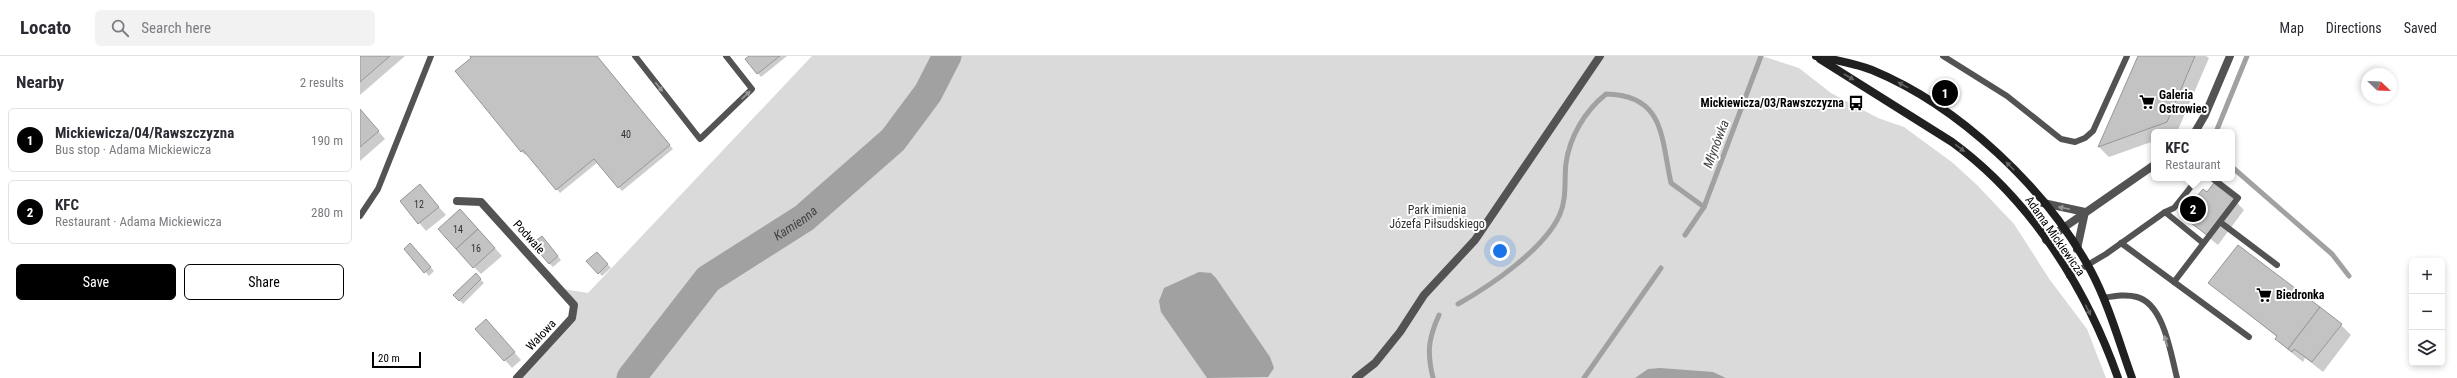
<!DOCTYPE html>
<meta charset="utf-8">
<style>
:root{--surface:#fff;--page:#f2f2f3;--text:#2b2b33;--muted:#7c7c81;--line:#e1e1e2;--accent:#000}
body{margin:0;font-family:"Roboto Condensed",sans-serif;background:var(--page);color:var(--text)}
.controls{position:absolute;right:12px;bottom:12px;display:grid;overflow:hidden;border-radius:6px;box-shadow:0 2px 6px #0003}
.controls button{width:36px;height:36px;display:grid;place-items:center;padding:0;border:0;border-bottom:1px solid var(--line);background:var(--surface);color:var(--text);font:20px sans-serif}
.compass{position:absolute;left:2001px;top:12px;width:36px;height:36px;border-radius:50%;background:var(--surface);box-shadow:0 2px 6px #0003;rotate:113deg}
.scale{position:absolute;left:12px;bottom:10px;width:49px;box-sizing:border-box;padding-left:4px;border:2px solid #000;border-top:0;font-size:11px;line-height:14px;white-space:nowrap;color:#000;-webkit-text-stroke:3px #fff;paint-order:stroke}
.you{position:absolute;left:1140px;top:195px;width:14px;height:14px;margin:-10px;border:3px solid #fff;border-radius:50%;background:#1a73e8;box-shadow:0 0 0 6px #1a73e833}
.badge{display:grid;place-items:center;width:26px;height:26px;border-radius:50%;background:var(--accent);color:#fff;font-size:13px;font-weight:700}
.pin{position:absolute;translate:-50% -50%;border:2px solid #fff;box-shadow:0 1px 4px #0006}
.popup{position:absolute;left:1791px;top:73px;width:84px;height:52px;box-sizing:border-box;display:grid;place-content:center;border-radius:6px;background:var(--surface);filter:drop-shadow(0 1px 3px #0005);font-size:13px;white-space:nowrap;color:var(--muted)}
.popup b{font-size:15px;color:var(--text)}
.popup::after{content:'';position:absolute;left:50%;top:100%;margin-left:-8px;border:8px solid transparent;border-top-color:var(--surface)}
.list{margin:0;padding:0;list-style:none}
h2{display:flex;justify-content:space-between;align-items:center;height:52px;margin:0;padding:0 16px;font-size:17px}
h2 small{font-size:13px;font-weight:400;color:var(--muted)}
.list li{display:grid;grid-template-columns:26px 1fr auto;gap:12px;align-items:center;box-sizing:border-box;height:64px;margin:0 8px 8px;padding:0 8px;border:1px solid var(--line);border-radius:6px}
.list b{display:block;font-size:15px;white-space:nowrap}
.list p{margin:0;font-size:13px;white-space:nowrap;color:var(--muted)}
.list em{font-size:13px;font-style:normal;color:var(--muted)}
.actions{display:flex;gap:8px;padding:12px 16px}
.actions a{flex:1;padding:9px 0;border:1px solid var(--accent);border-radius:6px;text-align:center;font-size:14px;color:var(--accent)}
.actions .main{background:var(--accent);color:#fff}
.icon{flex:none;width:22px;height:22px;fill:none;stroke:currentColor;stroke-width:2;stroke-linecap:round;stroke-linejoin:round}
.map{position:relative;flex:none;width:2097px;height:322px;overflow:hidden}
header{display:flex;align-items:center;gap:24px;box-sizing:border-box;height:56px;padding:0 20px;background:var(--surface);border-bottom:1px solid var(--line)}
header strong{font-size:19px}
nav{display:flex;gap:22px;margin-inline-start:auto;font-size:14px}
.search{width:280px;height:36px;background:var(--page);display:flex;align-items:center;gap:10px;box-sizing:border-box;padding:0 14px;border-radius:6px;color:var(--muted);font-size:15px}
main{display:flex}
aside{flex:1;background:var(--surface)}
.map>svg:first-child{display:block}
.green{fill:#dadada}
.water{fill:#a1a1a1}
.shadow{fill:#0003}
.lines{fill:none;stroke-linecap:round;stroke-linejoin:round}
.stream{stroke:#a1a1a1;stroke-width:5}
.river{stroke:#a1a1a1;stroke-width:29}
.building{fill:#c3c3c3;stroke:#979797}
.lane{stroke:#535353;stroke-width:6}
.street{stroke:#535353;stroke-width:8}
.secondary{stroke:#202020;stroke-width:8}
.oneway{fill:#636363}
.oneway2{fill:#989898}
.labels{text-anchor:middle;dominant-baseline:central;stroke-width:4;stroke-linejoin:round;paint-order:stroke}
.number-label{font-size:10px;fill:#313131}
.poi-label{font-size:12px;font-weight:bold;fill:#000;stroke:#fff;text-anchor:start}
.park-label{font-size:12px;fill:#313131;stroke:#fff}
.street-label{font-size:12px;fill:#000;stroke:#fff}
.water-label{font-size:13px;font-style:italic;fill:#424242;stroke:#fff}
</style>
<header>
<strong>Locato</strong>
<div class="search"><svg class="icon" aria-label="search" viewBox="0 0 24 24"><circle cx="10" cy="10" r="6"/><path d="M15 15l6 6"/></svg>Search here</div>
<nav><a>Map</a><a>Directions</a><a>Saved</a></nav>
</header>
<main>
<aside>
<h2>Nearby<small>2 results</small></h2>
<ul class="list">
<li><span class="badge">1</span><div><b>Mickiewicza/04/Rawszczyzna</b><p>Bus stop · Adama Mickiewicza</p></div><em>190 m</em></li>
<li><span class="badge">2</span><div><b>KFC</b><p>Restaurant · Adama Mickiewicza</p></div><em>280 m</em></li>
</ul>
<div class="actions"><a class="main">Save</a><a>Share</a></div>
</aside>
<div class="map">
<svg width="2097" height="322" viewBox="0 0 2097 322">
<rect width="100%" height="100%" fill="#fff"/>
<polygon class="green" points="452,0 1402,0 1439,12 1471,37 1518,62 1544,71 1593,107 1617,129 1654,168 1690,224 1727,273 1746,322 157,322 215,256 203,233 228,237"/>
<g class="water">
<polygon points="839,216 851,217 856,222 910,301 914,312 908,321 847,322 801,256 799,245 804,232"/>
<polygon points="1300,312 1353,316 1366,322 1275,322 1288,313"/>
</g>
<g class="shadow">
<polygon points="0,0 45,0 0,39"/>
<polygon points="111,0 237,0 313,93 262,135 238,106 200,137 167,97 165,99 161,95"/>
<polygon points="391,0 427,0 401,21 387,3"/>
<polygon points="1779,0 1846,0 1849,2 1817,76 1794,76 1794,85 1749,101 1739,91"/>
<polygon points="0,54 25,83 0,105"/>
<polygon points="60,130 86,159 66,175 41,145"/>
<polygon points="1847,138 1873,143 1884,154 1858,189 1824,161"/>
<polygon points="107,161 142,200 121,218 114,211"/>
<polygon points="185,185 201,204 193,211 189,207"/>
<polygon points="54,192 74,215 69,220 45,193"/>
<polygon points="237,197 251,212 242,220 228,205"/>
<polygon points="119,222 124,227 103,248 95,239"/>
<polygon points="1850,227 1981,269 1991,279 1963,316 1945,302 1943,306 1927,293 1916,283 1917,281"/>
<polygon points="133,272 161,304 152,312 117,273"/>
</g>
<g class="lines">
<g class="stream">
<polyline points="1856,76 1887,0"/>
<polyline points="1872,111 1972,198 1989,220"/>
<polyline points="1325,179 1344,151 1401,0"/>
<path d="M1098,248C1130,230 1185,193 1200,158C1207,142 1204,124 1206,107C1210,80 1225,55 1246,38C1305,39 1301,82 1311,127L1344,151"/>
<path d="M1073,322C1067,297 1068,283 1079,259"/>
<polyline points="1224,322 1301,212"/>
</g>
<path class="river" id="s1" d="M271,322L348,223L444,162L533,84L568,37L587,0"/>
</g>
<g class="building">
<polygon points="0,0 30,0 0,26"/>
<polygon points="110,0 237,0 310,89 258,132 234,103 196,134 163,94 161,96 95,15 111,2"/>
<polygon points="389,0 420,0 397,18 385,3"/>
<polygon points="1778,0 1835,0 1807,66 1738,91"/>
<polygon points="0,53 19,75 0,91"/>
<polygon points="1854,127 1874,143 1847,179 1823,161 1838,139 1843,133 1847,136"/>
<polygon points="60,128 79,151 58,168 40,145"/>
<polygon points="100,153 118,173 96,193 78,173"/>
<polygon points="118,173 135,192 113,212 96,193"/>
<polygon points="182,180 198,200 189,208 172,188"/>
<polygon points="50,187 71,211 64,217 44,193"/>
<polygon points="1878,189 1960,251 1928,293 1915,283 1917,280 1848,227"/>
<polygon points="237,196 248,208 238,218 226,205"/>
<polygon points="116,217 121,223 99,245 93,239"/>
<polygon points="1960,251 1982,268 1952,306 1934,293 1932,296 1928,293"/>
<polygon points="126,263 155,296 144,305 115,273"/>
</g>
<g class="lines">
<g class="lane">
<polyline points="275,0 340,83 392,33 366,0"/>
<polyline points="1583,0 1647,40 1701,83 1715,86 1725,82 1733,75 1767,0"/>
<polyline points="1805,156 1814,152 1838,122"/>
<polyline points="0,160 18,133 71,0"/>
<polyline points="1860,166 1917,209"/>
<polyline points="1761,187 1814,226 1878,142 1852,122"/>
<polyline points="1709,220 1746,198 1805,156 1843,187"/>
<polyline points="1814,226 1889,281"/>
<path d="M1743,242C1755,240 1766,238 1777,241C1804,248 1811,299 1817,322"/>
</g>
<g class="street">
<polyline points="1835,76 1845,59 1870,0"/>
<polyline points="97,145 121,146 214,249 212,262 157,322"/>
<polyline points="1683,147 1725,156"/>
<polyline points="1686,184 1794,109"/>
<polyline points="1717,193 1725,156"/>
<polyline points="996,322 1015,307 1040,276 1064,239 1115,184 1240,0"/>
</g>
<g class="secondary">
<path d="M1456,0C1475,4 1494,7 1512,14C1599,50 1686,132 1731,215C1749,249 1759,286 1772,322"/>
<path d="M1460,3L1592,86C1670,143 1726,231 1758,322"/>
</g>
</g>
<defs><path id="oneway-solid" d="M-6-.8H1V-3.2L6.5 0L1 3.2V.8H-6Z"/></defs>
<g class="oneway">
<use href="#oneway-solid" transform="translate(1489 21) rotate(30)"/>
<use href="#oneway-solid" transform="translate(1543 29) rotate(-151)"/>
<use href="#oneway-solid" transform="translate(1600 92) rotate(37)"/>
<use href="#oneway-solid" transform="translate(1650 110) rotate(-135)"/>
<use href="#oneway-solid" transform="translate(1728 254) rotate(64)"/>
</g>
<g class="oneway2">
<use href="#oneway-solid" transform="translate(299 31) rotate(52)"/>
<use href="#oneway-solid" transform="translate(386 39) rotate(-43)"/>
<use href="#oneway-solid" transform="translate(1704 152) rotate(-168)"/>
<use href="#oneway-solid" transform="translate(1806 285) rotate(-106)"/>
</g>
<defs>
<symbol id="supermarket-bare" viewBox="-9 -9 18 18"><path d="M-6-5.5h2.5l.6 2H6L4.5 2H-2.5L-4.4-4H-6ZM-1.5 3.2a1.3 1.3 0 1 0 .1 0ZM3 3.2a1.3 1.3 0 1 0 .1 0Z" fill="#000" stroke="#fff" stroke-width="2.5" paint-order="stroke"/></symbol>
<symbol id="bus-bare" viewBox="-9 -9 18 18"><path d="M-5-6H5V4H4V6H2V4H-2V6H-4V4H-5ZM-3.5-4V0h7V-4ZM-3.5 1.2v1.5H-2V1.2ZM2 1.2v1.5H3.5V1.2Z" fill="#000" stroke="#fff" stroke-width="2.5" paint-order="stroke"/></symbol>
</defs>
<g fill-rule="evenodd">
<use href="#supermarket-bare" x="1776" y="35" width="22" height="22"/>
<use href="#bus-bare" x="1485" y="36" width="22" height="22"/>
<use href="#supermarket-bare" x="1893" y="228" width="22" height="22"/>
</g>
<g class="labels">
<g class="number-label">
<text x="266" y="78">40</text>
<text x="59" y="148">12</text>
<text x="98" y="173">14</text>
<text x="116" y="192">16</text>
</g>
<g class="poi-label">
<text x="1799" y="39">Galeria<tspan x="1799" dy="14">Ostrowiec</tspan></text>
<text x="1484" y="47" text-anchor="end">Mickiewicza/03/Rawszczyzna</text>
<text x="1916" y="239">Biedronka</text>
</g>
<g class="park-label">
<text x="1077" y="154">Park imienia<tspan x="1077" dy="14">Józefa Piłsudskiego</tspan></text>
</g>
<g class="street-label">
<text transform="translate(1695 180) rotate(55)">Adama Mickiewicza</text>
<text transform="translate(169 181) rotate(48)">Podwale</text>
<text transform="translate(181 279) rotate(-47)">Wałowa</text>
</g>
<g class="water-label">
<text transform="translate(1356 88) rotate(-69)">Młynówka</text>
<text stroke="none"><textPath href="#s1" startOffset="229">Kamienna</textPath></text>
</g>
</g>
</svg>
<div class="controls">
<button>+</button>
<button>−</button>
<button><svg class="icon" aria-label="layers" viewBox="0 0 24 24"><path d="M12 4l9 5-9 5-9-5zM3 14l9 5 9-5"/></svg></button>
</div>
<svg class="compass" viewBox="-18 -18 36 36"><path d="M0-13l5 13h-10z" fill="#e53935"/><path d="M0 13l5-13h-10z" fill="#7c7c81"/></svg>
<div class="scale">20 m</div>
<div class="you"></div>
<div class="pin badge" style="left:1585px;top:37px">1</div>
<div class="pin badge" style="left:1833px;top:153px">2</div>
<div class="popup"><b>KFC</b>Restaurant</div>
</div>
</main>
